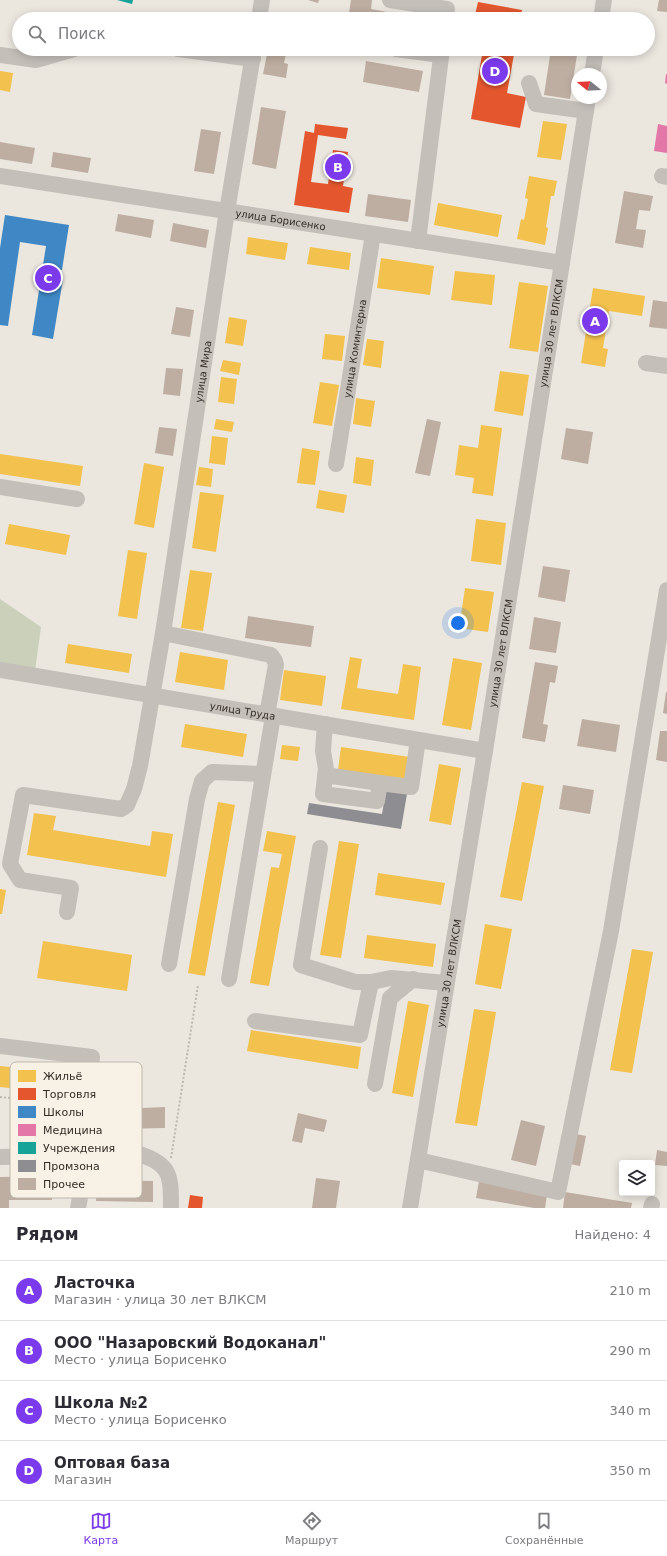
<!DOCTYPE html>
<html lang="ru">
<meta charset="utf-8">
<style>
:root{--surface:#fff;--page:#f2f2f3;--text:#2b2b33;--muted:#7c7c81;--line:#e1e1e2;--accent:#7c3aed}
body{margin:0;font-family:"DejaVu Sans",sans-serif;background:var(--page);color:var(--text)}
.controls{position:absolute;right:12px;bottom:12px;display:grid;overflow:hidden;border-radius:4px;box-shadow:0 2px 10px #0003}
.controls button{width:36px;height:36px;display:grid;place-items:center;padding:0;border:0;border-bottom:1px solid var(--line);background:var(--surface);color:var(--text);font:20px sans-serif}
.compass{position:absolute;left:571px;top:68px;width:36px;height:36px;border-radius:50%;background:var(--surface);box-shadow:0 2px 10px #0003;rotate:288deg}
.you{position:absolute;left:458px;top:623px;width:14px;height:14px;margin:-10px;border:3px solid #fff;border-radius:50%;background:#1a73e8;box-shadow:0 0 0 6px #1a73e833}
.badge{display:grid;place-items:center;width:26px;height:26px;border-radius:50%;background:var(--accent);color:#fff;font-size:13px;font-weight:700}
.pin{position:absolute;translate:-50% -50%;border:2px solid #fff;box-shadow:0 1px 4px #0006}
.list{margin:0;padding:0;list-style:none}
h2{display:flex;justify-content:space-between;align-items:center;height:52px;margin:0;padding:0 16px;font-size:17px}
h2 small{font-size:13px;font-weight:400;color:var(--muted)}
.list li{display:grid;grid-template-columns:26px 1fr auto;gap:12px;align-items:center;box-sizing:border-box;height:60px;padding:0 16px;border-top:1px solid var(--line)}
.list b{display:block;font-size:15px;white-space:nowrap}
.list p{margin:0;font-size:13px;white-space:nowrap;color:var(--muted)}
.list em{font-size:13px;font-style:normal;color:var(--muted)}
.icon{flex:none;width:22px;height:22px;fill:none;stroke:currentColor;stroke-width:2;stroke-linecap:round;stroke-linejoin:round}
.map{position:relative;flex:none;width:667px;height:1208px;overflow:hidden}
.search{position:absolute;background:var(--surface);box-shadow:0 2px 10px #0003;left:12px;right:12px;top:12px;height:44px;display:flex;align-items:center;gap:10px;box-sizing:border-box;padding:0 14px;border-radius:22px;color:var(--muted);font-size:15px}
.sheet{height:292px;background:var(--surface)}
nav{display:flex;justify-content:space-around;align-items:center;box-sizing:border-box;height:56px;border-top:1px solid var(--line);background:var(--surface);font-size:11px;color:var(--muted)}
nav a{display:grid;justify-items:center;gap:2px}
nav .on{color:var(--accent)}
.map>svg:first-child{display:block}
.green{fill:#cad0ba}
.homes{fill:#f2c14e}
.shops{fill:#e4572e}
.schools{fill:#3f88c5}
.health{fill:#e377a8}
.public{fill:#17a398}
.industry{fill:#8d8d92}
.building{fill:#beada1}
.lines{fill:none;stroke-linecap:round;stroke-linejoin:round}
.path{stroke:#bdb7b1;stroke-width:2;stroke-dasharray:2 2;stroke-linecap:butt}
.minor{stroke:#c4bfb9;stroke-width:16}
.labels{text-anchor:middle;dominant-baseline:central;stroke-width:4;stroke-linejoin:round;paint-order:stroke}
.street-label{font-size:10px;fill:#342c27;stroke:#f8f2e6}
.key{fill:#f8f2e6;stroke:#bdb7ad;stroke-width:1}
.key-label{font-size:11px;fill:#342c27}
</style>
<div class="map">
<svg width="667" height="1208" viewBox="0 0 667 1208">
<rect width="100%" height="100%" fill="#ebe7df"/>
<polygon class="green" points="0,599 41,627 35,671 0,665"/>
<g class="homes">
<polygon points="0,71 13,73 10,92 0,90"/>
<polygon points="543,121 567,124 561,160 537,157"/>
<polygon points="529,176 557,181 554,196 551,196 546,227 548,228 545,245 517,239 521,219 524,220 528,199 525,198"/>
<polygon points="438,203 502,215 498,237 434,225"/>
<polygon points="248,237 288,243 285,260 246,254"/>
<polygon points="310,247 351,253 349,270 307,264"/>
<polygon points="381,258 434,266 430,295 377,288"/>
<polygon points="455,271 495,275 492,305 451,300"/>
<polygon points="519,282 548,286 538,352 509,348"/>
<polygon points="593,288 645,296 642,316 609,311 603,348 608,349 605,367 581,363"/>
<polygon points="229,317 247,320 243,346 225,343"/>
<polygon points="325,334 345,336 342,361 322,359"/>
<polygon points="367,339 384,341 381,368 363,365"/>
<polygon points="223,360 241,363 239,375 220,371"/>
<polygon points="500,371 529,375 523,416 494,411"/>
<polygon points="221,377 237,379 234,404 218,402"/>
<polygon points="320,382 339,385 332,426 313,423"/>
<polygon points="356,398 375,401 371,427 353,424"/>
<polygon points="216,419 234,422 232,432 214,429"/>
<polygon points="481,425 502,428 493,496 472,493 474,478 455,475 459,445 478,448"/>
<polygon points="212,436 228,438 225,465 209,463"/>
<polygon points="302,448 320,451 315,485 297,483"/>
<polygon points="0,454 83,466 80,486 0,474"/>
<polygon points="356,457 374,460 371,486 353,483"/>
<polygon points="144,463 164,467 154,528 134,524"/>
<polygon points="199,467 213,469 211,487 196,485"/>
<polygon points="319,490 347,495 344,513 316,508"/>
<polygon points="200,492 224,495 216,552 192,548"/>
<polygon points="476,519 506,523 501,565 471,561"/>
<polygon points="9,524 70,535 66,555 5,544"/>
<polygon points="128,550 147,553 137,619 118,616"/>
<polygon points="190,570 212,573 203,631 181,628"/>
<polygon points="465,588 494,592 488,632 459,628"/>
<polygon points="68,644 132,654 129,673 65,663"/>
<polygon points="180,652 228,660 224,690 175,682"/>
<polygon points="350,657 362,659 357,688 398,694 403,664 421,667 414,720 341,709"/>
<polygon points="453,658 482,663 471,730 442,725"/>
<polygon points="284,670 326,676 322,706 280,700"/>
<polygon points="185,724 247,734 243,757 181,747"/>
<polygon points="282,745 300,747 298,761 280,759"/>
<polygon points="341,747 410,757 407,779 338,770"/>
<polygon points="439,764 461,768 451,825 429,821"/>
<polygon points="522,782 544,786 522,901 500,897"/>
<polygon points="218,802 235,805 205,976 188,973"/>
<polygon points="34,813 56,816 53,830 150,846 152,831 173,834 166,877 27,855"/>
<polygon points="267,831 296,836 269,986 250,983 271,867 279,868 282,854 263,851"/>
<polygon points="339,841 359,844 341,958 320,955"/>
<polygon points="378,873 445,883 441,905 375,895"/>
<polygon points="0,889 6,890 2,914 0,914"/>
<polygon points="485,924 512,929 501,989 475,984"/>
<polygon points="367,935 436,944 433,967 364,958"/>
<polygon points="43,941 132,955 127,991 37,978"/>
<polygon points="632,949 653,952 632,1073 610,1070"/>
<polygon points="408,1001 429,1005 413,1097 392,1093"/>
<polygon points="474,1009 496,1012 477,1126 455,1123"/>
<polygon points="251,1030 361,1047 358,1069 247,1051"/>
<polygon points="0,1066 82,1074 80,1095 0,1087"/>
</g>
<g class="shops">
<polygon points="478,2 522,10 520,19 488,19 489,17 475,15"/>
<polygon points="483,49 515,49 507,93 526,97 520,128 471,119"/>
<polygon points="315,124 348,128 346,139 318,135 311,182 328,184 333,150 348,152 343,186 353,188 349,213 294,205 305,131 314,133"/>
<polygon points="190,1195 203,1197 202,1208 188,1208"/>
</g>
<polygon class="schools" points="5,215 69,225 62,270 47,268 45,276 63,279 53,339 32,335 46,246 20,242 8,326 0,325 0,248"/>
<g class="health">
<polygon points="666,74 667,74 667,84 665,83"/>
<polygon points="658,124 667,126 667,153 654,151"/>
</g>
<polygon class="public" points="117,0 133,0 132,4"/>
<polygon class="industry" points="386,790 407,794 401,829 307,814 309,803 382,814"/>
<g class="building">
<polygon points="308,0 319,0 318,3"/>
<polygon points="351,0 372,0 371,9 424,19 348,19"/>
<polygon points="659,0 667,0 667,12 657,11"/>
<polygon points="268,49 287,49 284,63 288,64 286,78 263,74"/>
<polygon points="551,49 578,49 570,99 544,95"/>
<polygon points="366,61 423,71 419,92 363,82"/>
<polygon points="261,107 286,111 276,169 252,164"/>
<polygon points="201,129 221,132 214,174 194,171"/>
<polygon points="0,142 35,148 32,164 0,159"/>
<polygon points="53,152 91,158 88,173 51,167"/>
<polygon points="624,191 653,196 650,211 639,210 636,229 646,230 643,248 615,243"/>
<polygon points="368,194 411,200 408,222 365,216"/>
<polygon points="118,214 154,220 151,238 115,231"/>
<polygon points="173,223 209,230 206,248 170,241"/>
<polygon points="653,300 667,302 667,329 649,327"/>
<polygon points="176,307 194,310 190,337 171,334"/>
<polygon points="166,368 183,369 180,396 163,394"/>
<polygon points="427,419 441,422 430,476 415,473"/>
<polygon points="159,427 177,429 173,456 155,453"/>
<polygon points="566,428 593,432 588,464 561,459"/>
<polygon points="543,566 570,570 565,602 538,597"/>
<polygon points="248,616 314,626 311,647 245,638"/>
<polygon points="534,617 561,622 556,653 529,649"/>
<polygon points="535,662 558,666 555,683 550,682 543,724 548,725 545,742 522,738"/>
<polygon points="666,692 667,692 667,714 663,713"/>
<polygon points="582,719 620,725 616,752 577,746"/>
<polygon points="660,731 667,731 667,762 656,760"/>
<polygon points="563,785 594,790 590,814 559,809"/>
<polygon points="165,1107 165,1128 118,1129 118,1109"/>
<polygon points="298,1113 327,1120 324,1132 305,1128 302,1143 292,1141"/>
<polygon points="521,1120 545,1126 536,1166 511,1160"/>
<polygon points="571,1133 586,1136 580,1166 565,1163"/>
<polygon points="657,1150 667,1152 667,1166 655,1165"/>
<polygon points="480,1175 548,1188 545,1208 534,1208 476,1198"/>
<polygon points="51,1176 52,1200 9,1200 9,1208 0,1208 0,1177"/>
<polygon points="316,1178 340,1181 336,1208 312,1208"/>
<polygon points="97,1180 153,1181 153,1202 96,1201"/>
<polygon points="565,1192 632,1203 631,1208 563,1208"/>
</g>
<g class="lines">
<g class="path">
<polyline points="0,1097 82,1105"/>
<polyline points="171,1158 198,985"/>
</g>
<g class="minor">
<polyline points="390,0 447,9"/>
<polyline points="259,19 262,0"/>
<polyline points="601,19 604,0"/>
<polyline points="178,49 253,59"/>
<polyline points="396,49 441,55"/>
<polyline points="0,55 36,60 74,49"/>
<polyline points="592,74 596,49"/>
<polyline points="529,83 536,104 586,111"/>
<path id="s1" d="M0,176L562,263"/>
<polyline points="662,176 667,177"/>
<polyline points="418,241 442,49"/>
<polyline points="646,363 667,366"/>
<path id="s2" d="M336,464L373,234"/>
<polyline points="0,487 77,499"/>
<polyline points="163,633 271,655 275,661 276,665 267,715"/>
<path id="s3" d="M0,670L485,751"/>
<polyline points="325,724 323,751 326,769 323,794 377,801 380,783 411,787 418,740"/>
<polyline points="325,775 380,783"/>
<polyline points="320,848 301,965 355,982 371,982 391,978 446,983"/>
<path id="s4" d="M67,912L71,888L20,880L10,864L23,795L121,809L127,805L134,789L140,766L163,633L227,211L254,49"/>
<polyline points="169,964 197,799 202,781 212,772 263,774"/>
<polyline points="229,979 273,716"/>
<polyline points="255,1021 360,1035 371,982"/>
<polyline points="0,1046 92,1057 89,1092 132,1154"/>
<polyline points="375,1084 390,998 413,979"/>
<path d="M0,1157L139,1154C171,1164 171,1176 171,1208"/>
<polyline points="418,1160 558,1192 611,931 667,590"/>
<polyline points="78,1208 88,1155"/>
<path id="s5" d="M410,1208L485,751L588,98"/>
<polyline points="651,1208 652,1204"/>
</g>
</g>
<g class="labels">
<g class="street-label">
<text stroke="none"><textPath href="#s1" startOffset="284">улица Борисенко</textPath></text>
<text stroke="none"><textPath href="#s5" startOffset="886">улица 30 лет ВЛКСМ</textPath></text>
<text stroke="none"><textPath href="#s2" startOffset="117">улица Коминтерна</textPath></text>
<text stroke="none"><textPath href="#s4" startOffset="712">улица Мира</textPath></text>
<text stroke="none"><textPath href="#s5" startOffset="562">улица 30 лет ВЛКСМ</textPath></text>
<text stroke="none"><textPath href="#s3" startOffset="246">улица Труда</textPath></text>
<text stroke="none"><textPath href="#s5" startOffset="238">улица 30 лет ВЛКСМ</textPath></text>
</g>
</g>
<rect x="10" y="1062" width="132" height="136" rx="6" class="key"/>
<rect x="18" y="1070" width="18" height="12" fill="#f2c14e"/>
<rect x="18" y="1088" width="18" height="12" fill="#e4572e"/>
<rect x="18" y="1106" width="18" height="12" fill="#3f88c5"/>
<rect x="18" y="1124" width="18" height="12" fill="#e377a8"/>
<rect x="18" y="1142" width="18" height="12" fill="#17a398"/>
<rect x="18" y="1160" width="18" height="12" fill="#8d8d92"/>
<rect x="18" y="1178" width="18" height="12" fill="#beada1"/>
<g class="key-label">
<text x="43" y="1080">Жильё</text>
<text x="43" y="1098">Торговля</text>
<text x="43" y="1116">Школы</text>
<text x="43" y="1134">Медицина</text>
<text x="43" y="1152">Учреждения</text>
<text x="43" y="1170">Промзона</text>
<text x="43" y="1188">Прочее</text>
</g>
</svg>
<div class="controls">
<button><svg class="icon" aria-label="layers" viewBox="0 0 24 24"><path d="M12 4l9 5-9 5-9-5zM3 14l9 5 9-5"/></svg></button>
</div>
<svg class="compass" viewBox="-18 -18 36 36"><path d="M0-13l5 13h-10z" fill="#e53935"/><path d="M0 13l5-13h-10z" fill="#7c7c81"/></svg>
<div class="you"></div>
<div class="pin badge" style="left:595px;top:321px">A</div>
<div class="pin badge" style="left:338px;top:167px">B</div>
<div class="pin badge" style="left:48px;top:278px">C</div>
<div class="pin badge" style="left:495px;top:71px">D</div>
<div class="search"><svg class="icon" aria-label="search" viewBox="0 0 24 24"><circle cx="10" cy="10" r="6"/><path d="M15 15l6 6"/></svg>Поиск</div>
</div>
<section class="sheet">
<h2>Рядом<small>Найдено: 4</small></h2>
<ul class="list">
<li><span class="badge">A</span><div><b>Ласточка</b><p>Магазин · улица 30 лет ВЛКСМ</p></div><em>210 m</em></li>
<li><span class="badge">B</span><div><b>ООО &quot;Назаровский Водоканал&quot;</b><p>Место · улица Борисенко</p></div><em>290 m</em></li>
<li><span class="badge">C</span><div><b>Школа №2</b><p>Место · улица Борисенко</p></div><em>340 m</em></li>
<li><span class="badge">D</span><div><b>Оптовая база</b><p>Магазин</p></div><em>350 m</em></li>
</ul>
</section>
<nav>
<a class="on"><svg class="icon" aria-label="map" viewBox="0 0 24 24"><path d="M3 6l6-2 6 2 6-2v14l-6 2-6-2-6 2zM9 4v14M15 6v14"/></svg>Карта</a>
<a><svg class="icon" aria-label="directions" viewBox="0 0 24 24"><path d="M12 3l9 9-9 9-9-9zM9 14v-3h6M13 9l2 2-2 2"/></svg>Маршрут</a>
<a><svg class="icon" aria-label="saved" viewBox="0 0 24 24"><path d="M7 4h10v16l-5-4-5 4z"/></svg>Сохранённые</a>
</nav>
